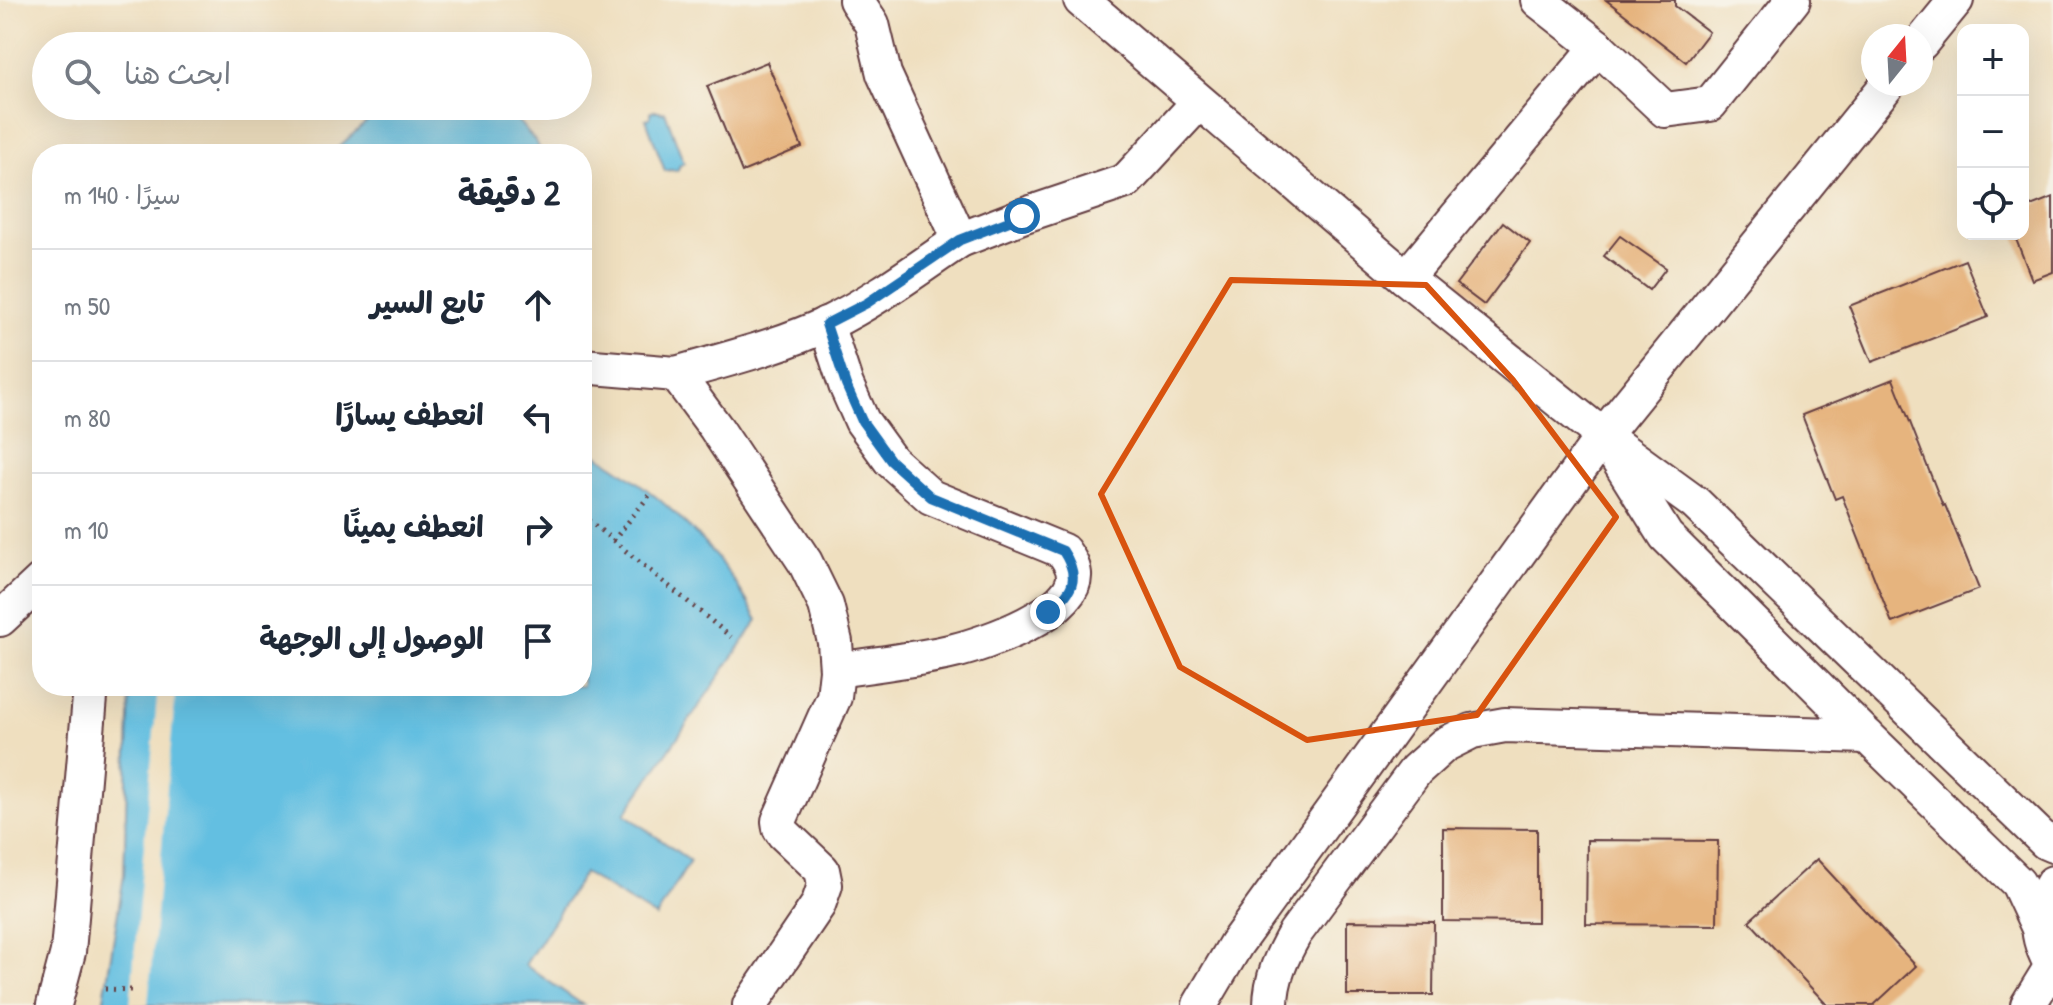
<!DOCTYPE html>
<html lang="ar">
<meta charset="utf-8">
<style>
:root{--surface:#fff;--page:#f6f6f7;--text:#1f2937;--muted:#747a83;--line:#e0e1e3}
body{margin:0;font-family:"Patrick Hand","Playpen Sans Arabic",sans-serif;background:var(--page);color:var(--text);direction:rtl}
.controls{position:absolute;right:24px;top:24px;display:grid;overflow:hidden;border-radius:16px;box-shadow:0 8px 32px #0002}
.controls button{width:72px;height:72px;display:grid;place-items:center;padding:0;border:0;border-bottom:2px solid var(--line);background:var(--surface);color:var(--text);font:40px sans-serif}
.compass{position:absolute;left:1861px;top:24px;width:72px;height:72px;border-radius:50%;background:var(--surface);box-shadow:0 8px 32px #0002;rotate:18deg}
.stop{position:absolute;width:24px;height:24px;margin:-18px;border:6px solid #1f6fb2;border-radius:50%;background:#fff}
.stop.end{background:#1f6fb2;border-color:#fff;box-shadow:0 2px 8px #0008}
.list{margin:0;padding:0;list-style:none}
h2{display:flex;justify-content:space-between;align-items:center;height:104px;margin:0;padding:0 32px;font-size:34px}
h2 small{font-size:26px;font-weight:400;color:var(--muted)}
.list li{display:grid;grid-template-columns:52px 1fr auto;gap:24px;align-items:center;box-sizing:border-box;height:112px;padding:0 32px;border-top:2px solid var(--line)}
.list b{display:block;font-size:30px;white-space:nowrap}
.list em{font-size:26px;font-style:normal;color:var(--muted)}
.icon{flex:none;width:44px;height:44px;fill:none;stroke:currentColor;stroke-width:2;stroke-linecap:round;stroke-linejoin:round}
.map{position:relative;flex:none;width:2053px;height:1005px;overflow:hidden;direction:ltr}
.search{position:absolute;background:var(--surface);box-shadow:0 8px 32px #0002;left:32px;top:32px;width:560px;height:88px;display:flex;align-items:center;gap:20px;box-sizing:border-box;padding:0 28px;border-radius:44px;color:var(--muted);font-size:30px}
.panel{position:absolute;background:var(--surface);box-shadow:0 8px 32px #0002;left:32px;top:144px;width:560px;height:552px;border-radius:32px;direction:rtl}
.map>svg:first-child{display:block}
.water{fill:#63bfe1;stroke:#566f86;stroke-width:2}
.pier{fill:#efdfbf}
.building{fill:#e6b47e}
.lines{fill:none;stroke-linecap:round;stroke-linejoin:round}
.minor-casing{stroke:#633c41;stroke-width:38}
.path{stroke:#633c41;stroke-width:5;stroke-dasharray:2 6;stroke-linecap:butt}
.minor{stroke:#fff;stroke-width:34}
.route{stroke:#1f6fb2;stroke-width:10}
.marked{fill:none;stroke:#d8530f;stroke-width:6;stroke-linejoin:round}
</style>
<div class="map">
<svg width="2053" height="1005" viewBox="0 0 2053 1005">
<rect width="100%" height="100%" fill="#f7f3e8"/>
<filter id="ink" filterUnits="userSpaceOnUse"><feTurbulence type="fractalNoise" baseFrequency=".0125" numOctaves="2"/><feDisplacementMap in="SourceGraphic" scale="16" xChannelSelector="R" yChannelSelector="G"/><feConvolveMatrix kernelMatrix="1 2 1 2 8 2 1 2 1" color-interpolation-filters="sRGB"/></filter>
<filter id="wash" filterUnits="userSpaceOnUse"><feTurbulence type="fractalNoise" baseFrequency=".006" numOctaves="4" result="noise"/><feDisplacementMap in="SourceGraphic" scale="32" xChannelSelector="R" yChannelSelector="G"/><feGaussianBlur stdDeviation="1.8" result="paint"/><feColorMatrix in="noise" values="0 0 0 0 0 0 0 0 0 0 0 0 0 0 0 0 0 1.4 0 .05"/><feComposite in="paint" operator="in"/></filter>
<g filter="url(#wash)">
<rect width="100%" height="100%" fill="#efdfbf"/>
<g class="water">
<polygon points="389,106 505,106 537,143 542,154 331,154 374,115"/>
<polygon points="654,111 660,111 661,113 665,112 684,163 680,165 677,171 670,170 665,171 646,119 650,118 650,112"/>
<path d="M582,446C636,477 686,517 724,567C737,583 747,602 758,620L625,814L690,861L656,917L584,873L525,965L583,1005H103L124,875L130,686H582Z"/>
</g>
<polygon class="pier" points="158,686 176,686 148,1005 130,1005"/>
<g id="blocks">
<g class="building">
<polygon points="1606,0 1675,0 1675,6 1709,32 1686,62"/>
<polygon points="767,62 802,147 742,172 707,86"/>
<polygon points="2053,197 2053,272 2032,280 2014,234 2023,234 2023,209"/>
<polygon points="1503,222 1530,243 1484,305 1456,284"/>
<polygon points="1620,236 1666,268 1649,290 1604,256"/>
<polygon points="1965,260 1988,317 1872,362 1849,306"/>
<polygon points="1893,379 1943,506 1945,505 1979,589 1892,623 1842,496 1835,499 1802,415"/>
<polygon points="1443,828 1537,829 1537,922 1443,921"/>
<polygon points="1587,840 1718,841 1717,925 1586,924"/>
<polygon points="1817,859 1916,966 1874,1005 1827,1005 1749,921"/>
<polygon points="1347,921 1434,922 1433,995 1347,995"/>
</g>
</g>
</g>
<g filter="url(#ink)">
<use href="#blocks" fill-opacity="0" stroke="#633c41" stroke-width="2"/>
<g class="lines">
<defs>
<g id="minor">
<polyline points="1081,0 1406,278 1603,436 1695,503 2046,842 2053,845"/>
<polyline points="1538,0 1598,47 1665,110 1710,104 1793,0"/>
<polyline points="1921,43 1956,0"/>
<polyline points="960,240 1022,216 1126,181 1199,102"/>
<polyline points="1406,278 1598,47"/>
<path d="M826,324L846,385L862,421L891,461L931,497L1063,551C1068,558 1073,565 1074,574C1077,612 984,644 954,651C916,660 876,664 837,670"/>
<polyline points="582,366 676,374"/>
<polyline points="1612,450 1666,536 1867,736 2018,883 2038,926"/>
<polyline points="0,619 42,580"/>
<path d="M2053,883C2034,913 2035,937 2053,967"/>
<polyline points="54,1005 68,952 91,686"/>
<path d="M750,1005L818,905L825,885L822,870L784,834L780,828L779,821L834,697L837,670L835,642L826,605L805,562L716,428L676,374C727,359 781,346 829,323C876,300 917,269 960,240L884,74L872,24L856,0"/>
<polyline points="1200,1005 1236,944 1603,436 1888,84"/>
<path d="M1271,1005C1271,978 1282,956 1295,933L1416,770L1444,745L1472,731L1505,725L1867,736"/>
<polyline points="2028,1005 2052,966"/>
</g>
</defs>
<use href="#minor" class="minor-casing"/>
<g class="path">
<polyline points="582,515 731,637"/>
<polyline points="613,541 652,492"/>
<polyline points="105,989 131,990"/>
</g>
<use href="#minor" class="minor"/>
</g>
</g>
<g class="lines" filter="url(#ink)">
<path class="route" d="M1022,216L960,240L867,303L826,324L846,385L862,421L891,461L931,497L1063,551C1082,580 1072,592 1048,612"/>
</g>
<path class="marked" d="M1231,280L1426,285L1513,380L1616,517L1477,715L1307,740L1180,667L1101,494Z"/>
</svg>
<div class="controls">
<button>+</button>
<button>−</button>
<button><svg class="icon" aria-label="locate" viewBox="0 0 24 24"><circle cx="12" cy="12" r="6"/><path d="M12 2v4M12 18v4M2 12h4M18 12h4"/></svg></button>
</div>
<svg class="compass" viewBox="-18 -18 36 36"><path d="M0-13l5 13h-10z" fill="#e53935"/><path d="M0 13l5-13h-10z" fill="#747a83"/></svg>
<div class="stop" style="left:1022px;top:216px"></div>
<div class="stop end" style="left:1048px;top:612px"></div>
<div class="search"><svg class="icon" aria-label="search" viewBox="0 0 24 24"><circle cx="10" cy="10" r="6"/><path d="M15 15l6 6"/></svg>ابحث هنا</div>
<section class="panel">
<h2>2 دقيقة<small>سيرًا · 140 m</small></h2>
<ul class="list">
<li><svg class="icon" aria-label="ahead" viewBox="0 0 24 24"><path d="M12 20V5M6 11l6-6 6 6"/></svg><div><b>تابع السير</b></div><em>50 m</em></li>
<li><svg class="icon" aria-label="left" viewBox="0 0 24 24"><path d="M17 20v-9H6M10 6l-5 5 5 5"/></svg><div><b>انعطف يسارًا</b></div><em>80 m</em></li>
<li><svg class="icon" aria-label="right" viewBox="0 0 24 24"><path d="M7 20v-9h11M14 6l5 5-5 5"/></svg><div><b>انعطف يمينًا</b></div><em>10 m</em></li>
<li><svg class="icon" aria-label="arrive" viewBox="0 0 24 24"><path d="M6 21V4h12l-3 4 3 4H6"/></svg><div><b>الوصول إلى الوجهة</b></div></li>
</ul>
</section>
</div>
